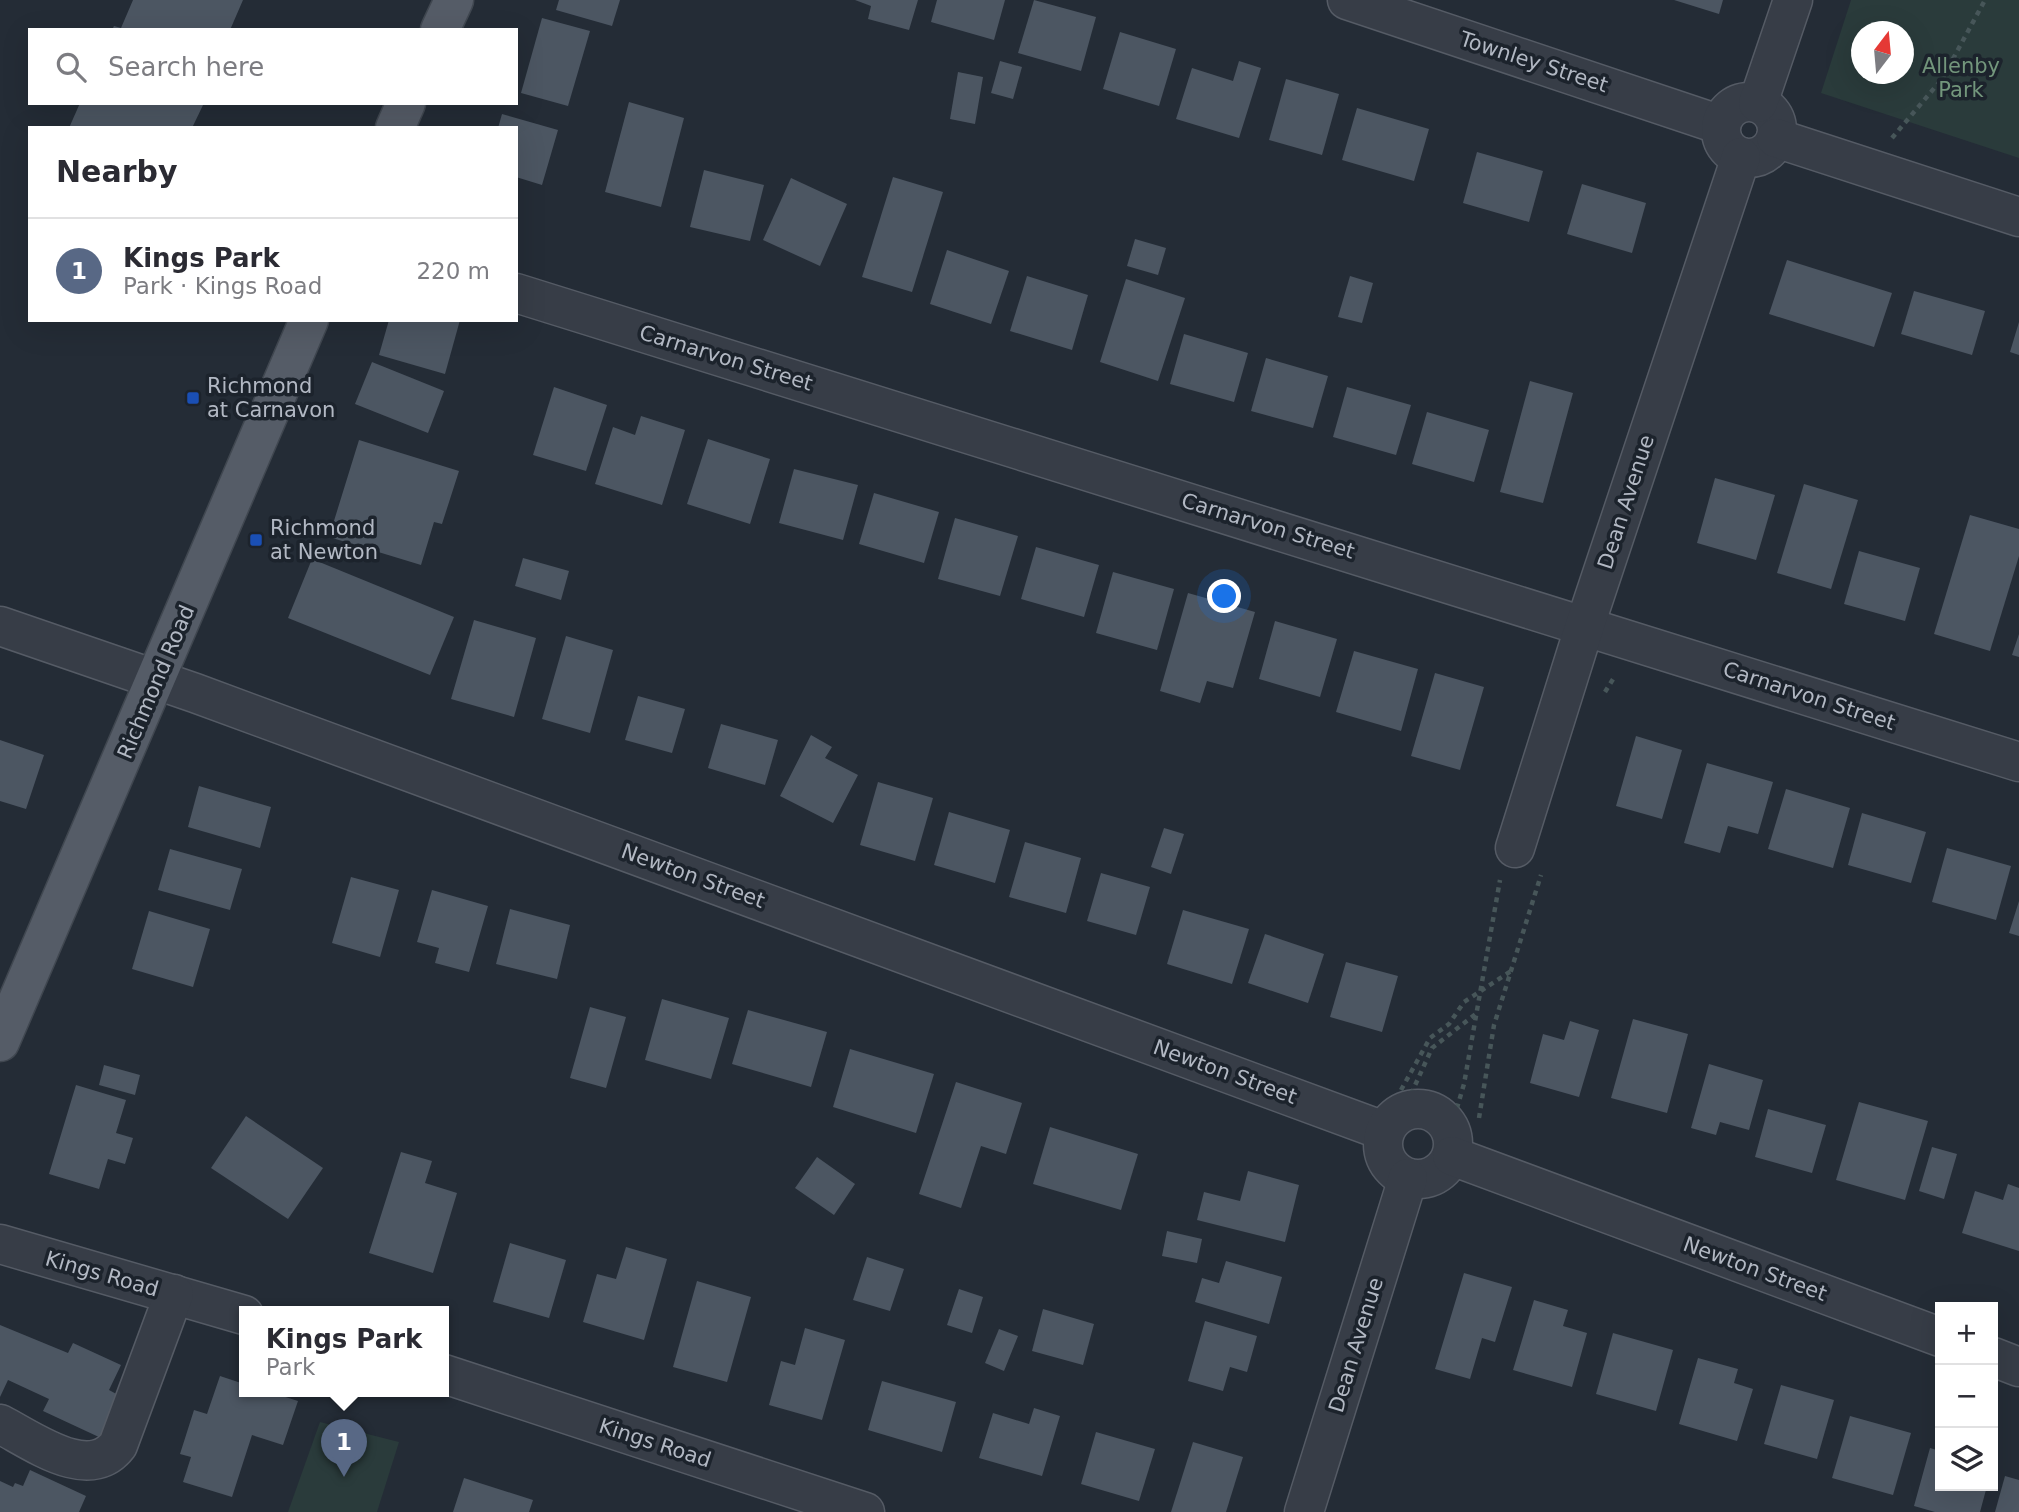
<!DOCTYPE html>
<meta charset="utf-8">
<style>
:root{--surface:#fff;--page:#f7f7f7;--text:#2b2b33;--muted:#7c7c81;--line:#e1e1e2;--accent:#586885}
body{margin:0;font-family:"DejaVu Sans",sans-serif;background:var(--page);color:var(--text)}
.controls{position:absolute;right:21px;bottom:21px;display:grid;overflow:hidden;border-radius:0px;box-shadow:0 7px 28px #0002}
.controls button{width:63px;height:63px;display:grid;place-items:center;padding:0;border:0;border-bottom:2px solid var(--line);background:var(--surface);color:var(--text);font:35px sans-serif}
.compass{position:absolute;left:1851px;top:21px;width:63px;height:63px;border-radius:50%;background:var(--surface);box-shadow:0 7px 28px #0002;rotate:16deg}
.you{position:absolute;left:1225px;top:597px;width:24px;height:24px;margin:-18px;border:5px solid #fff;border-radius:50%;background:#1a73e8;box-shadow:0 0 0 10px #1a73e833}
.badge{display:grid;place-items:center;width:46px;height:46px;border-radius:50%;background:var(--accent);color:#fff;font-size:23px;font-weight:700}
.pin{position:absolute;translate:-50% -58px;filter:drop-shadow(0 2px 4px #0008)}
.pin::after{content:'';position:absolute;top:37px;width:24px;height:21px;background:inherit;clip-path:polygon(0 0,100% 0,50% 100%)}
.popup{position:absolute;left:239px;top:1306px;width:210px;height:91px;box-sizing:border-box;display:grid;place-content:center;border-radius:0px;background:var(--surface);filter:drop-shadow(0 2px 5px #0005);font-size:23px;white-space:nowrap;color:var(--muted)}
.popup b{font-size:26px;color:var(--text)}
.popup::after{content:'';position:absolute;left:50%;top:100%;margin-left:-14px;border:14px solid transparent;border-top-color:var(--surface)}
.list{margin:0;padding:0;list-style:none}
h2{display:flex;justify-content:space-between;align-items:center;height:91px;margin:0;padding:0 28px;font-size:30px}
h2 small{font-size:23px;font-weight:400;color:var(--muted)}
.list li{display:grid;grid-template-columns:46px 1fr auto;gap:21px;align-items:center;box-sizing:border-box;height:105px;padding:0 28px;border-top:2px solid var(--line)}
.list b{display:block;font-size:26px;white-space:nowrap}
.list p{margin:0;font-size:23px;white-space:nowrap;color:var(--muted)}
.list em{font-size:23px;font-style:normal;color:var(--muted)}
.icon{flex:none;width:38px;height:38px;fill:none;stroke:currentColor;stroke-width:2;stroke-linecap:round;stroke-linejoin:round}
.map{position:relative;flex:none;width:2019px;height:1512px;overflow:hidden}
.search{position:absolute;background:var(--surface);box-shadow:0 7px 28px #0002;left:28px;top:28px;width:490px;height:77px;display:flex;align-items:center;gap:18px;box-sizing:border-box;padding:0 24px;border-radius:0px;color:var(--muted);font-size:26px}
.panel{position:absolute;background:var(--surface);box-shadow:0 7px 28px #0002;left:28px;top:126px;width:490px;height:196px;border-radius:0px}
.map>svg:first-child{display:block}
.green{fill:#2a3b3b;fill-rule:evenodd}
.building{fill:#4c5662}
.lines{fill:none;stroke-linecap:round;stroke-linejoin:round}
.minor-casing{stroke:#555b65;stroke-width:41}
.major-casing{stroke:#404750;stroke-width:41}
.path{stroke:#475659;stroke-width:4.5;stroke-dasharray:5 5;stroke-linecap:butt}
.minor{stroke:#373d47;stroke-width:38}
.major{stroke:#555c67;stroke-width:38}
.transit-dot{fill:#1a4fb4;stroke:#1c232c;stroke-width:2.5}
.labels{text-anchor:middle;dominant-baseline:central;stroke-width:7;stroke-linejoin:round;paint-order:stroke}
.street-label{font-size:21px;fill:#b2b8c3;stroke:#1c232c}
.park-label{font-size:21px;fill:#73967c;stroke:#1c232c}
.poi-label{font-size:21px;fill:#b2b8c3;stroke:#1c232c;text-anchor:start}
</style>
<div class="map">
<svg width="2019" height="1512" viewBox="0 0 2019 1512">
<rect width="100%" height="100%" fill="#242c36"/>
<g class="green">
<path d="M1851,0H2019V158L1821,93ZM1862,32H1904V74H1862Z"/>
<polygon points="320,1422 399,1442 377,1512 288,1512"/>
</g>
<g class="building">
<polygon points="133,0 243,0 230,30 112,30 114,26 121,28"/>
<polygon points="559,0 620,0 612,26 556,10"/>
<polygon points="855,0 918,0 909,30 868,19 871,6"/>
<polygon points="937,0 1005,0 994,40 931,22"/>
<polygon points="1034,0 1096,17 1081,71 1018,53"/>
<polygon points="1674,0 1723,0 1719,14"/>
<polygon points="542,18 590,31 568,106 521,93"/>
<polygon points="1120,32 1176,49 1159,106 1103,89"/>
<polygon points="1000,61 1022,67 1013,99 991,93"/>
<polygon points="1239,61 1261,68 1239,138 1176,119 1192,68 1233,81"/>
<polygon points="958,72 983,77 975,124 950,119"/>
<polygon points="1286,79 1339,94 1322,155 1269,140"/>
<polygon points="629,102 684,118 661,207 605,192"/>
<polygon points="80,103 204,103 192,128 69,128"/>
<polygon points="1357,108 1429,129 1414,181 1342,160"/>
<polygon points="502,114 558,130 542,185 516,177 516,128 498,128"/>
<polygon points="1477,152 1543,171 1529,222 1463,203"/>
<polygon points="704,170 764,185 750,241 690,227"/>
<polygon points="893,177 943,192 912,292 862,277"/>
<polygon points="791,178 847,204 820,266 763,240"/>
<polygon points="1582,184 1646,203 1632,253 1567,234"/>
<polygon points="1135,239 1166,248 1158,275 1127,266"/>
<polygon points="947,250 1009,271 991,324 930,304"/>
<polygon points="1787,260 1892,293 1874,347 1769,314"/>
<polygon points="1027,276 1088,295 1072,350 1010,331"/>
<polygon points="1350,276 1373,283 1362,323 1338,317"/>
<polygon points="1126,279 1185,298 1158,381 1100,362"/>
<polygon points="1914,291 1985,311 1972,355 1901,334"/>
<polygon points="389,320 460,320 445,374 379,355"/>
<polygon points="2019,322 2019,355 2010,352"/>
<polygon points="1184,334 1248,353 1234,402 1170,384"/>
<polygon points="1266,358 1328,376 1313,428 1251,411"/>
<polygon points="372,362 444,391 428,433 355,404"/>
<polygon points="1530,381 1573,393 1543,503 1500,492"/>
<polygon points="554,387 607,405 586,471 533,455"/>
<polygon points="1347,387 1411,405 1396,455 1333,437"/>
<polygon points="1427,412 1489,430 1474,482 1412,464"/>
<polygon points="641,416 685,430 662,505 595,484 613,427 635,435"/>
<polygon points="708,439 770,459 750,524 687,504"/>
<polygon points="359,440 459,471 442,524 434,522 421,565 329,537"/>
<polygon points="794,469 858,485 843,540 779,523"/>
<polygon points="1715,478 1775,495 1756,560 1697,543"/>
<polygon points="1804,484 1858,500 1831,589 1777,573"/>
<polygon points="874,493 939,512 924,563 859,544"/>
<polygon points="1970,515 2019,529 2019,556 1990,651 1934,634"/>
<polygon points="955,518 1018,536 1000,596 938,579"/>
<polygon points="1036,547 1099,565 1084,617 1021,599"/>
<polygon points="1859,551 1920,568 1905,621 1844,604"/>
<polygon points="523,558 569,571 561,600 515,586"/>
<polygon points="312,559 454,617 430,675 288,618"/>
<polygon points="1113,572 1174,589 1157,650 1096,633"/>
<polygon points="1188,593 1255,612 1233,688 1207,681 1200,703 1160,691"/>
<polygon points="474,620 536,638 514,717 451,699"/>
<polygon points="1275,621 1337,639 1320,697 1259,679"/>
<polygon points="2019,634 2019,657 2012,655"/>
<polygon points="566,636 613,650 590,733 542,719"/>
<polygon points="1354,651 1418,669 1401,731 1336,712"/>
<polygon points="1435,673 1484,687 1460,770 1411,756"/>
<polygon points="638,696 685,709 672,753 625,740"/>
<polygon points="721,724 778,740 765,785 708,768"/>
<polygon points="811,735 832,747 825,758 858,775 833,823 780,796"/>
<polygon points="1636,736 1682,750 1662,819 1616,806"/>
<polygon points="0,740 44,755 26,809 0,801"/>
<polygon points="1707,763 1773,782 1758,834 1728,826 1720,853 1684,843"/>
<polygon points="878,782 933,798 915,861 860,845"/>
<polygon points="199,786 271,807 260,848 188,827"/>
<polygon points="1786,789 1850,808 1833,868 1768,849"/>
<polygon points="949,812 1010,830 995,883 934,865"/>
<polygon points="1862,813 1926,832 1911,883 1848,865"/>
<polygon points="1164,828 1184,834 1171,874 1151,867"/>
<polygon points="1025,842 1081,858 1066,913 1009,897"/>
<polygon points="1947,848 2011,866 1996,920 1932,902"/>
<polygon points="170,849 242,869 230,910 158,890"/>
<polygon points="1101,873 1150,887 1136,935 1087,921"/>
<polygon points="351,877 399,890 380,957 332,943"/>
<polygon points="432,890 488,906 469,972 435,963 439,948 417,942"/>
<polygon points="2019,901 2019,936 2009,933"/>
<polygon points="510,909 570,925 557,979 496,964"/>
<polygon points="1183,910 1249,929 1232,984 1167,964"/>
<polygon points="149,911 210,929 193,987 132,969"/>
<polygon points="1265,934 1324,954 1308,1003 1248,983"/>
<polygon points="1346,962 1398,976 1382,1032 1330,1017"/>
<polygon points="662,999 729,1018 711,1079 645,1060"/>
<polygon points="590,1007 626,1017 606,1088 570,1078"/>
<polygon points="748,1010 827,1032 811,1087 732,1064"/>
<polygon points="1633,1019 1688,1034 1667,1113 1611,1098"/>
<polygon points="1570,1021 1599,1030 1579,1097 1530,1083 1543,1034 1564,1040"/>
<polygon points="850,1049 934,1074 916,1133 833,1107"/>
<polygon points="1709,1064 1763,1080 1749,1130 1720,1122 1716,1135 1691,1128"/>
<polygon points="104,1065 140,1075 135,1095 99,1085"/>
<polygon points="956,1082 1022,1103 1006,1154 981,1146 961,1208 919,1194"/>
<polygon points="76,1085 126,1100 116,1133 133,1138 125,1164 108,1159 99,1189 49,1174"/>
<polygon points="1859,1102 1928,1121 1905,1200 1836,1180"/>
<polygon points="1768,1109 1826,1125 1812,1173 1755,1157"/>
<polygon points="246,1116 323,1168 288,1219 211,1168"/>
<polygon points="1050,1127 1138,1154 1121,1210 1033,1184"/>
<polygon points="1932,1147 1957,1154 1944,1199 1919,1191"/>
<polygon points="401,1152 432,1161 425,1183 457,1193 433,1273 369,1253"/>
<polygon points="817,1157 855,1184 834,1215 795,1188"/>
<polygon points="1248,1171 1299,1185 1285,1242 1197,1220 1204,1192 1240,1201"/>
<polygon points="2008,1184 2019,1188 2019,1251 1962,1233 1975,1191 2003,1200"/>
<polygon points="1167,1231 1202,1239 1197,1263 1162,1256"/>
<polygon points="510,1243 566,1260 549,1318 493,1302"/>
<polygon points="626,1247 667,1259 644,1340 583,1322 597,1274 616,1279"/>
<polygon points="867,1257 904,1269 890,1311 853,1300"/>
<polygon points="1226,1261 1282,1277 1269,1324 1195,1302 1202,1278 1219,1283"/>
<polygon points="1464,1273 1512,1287 1495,1342 1482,1338 1470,1379 1435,1369"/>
<polygon points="697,1281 751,1297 727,1382 673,1367"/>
<polygon points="959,1289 983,1297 972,1333 947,1325"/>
<polygon points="1534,1300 1568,1310 1563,1326 1587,1333 1572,1387 1513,1370"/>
<polygon points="1043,1309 1094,1324 1083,1365 1032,1351"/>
<polygon points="1205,1321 1257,1336 1247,1372 1230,1367 1223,1391 1188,1381"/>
<polygon points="0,1325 68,1353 73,1343 121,1365 109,1390 120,1396 101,1438 43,1411 49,1399 8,1380 0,1397"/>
<polygon points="805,1328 845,1340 822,1420 769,1405 781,1361 795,1365"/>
<polygon points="999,1329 1018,1336 1004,1371 985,1363"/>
<polygon points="1613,1333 1673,1350 1656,1411 1596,1394"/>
<polygon points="1698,1358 1738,1369 1734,1383 1753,1389 1737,1441 1679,1424"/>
<polygon points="220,1376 244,1384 244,1391 267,1391 298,1401 283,1445 252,1435 232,1497 183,1482 191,1457 180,1454 194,1410 207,1414"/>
<polygon points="882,1381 956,1402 942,1452 868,1430"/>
<polygon points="1781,1385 1834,1400 1817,1459 1764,1444"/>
<polygon points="1034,1408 1060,1416 1042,1476 979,1458 993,1413 1029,1424"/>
<polygon points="1850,1416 1911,1433 1893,1495 1832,1478"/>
<polygon points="1096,1432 1155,1449 1139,1501 1081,1484"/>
<polygon points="1193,1442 1243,1457 1226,1512 1171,1512"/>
<polygon points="1930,1448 1940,1451 1940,1486 1987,1486 1980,1512 1935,1512 1914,1506"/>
<polygon points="30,1470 86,1496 79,1512 0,1512 0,1481 13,1487 15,1483 23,1486"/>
<polygon points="2005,1476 2019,1480 2019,1512 1995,1512"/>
<polygon points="464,1478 533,1500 529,1512 453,1512"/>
</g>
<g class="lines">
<defs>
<g id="minor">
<polyline points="1347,0 1721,125"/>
<circle cx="1749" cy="130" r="28"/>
<polyline points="1758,103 1793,0"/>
<polyline points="1776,138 2019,217"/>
<polyline points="516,293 2019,762"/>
<polyline points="0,626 195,693 1384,1131"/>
<polyline points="1515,848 1585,625 1741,157"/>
<circle cx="1418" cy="1144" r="35"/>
<polyline points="1452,1156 1940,1337"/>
<polyline points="0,1244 244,1315"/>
<polyline points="1993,1357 2019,1367"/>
<polyline points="444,1374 865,1512"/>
<path d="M0,1424C33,1441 89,1483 118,1445L174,1294"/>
<polyline points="1304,1512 1408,1178"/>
</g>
<g id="major">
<polyline points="440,30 454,0"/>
<polyline points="395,128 406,103"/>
<polyline points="0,1042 309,320"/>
</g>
</defs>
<use href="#minor" class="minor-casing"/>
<use href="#major" class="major-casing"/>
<g class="path">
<polyline points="1892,138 1942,79 1985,0"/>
<polyline points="1605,692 1615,676"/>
<polyline points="1401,1090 1430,1038 1449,1024 1464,1002 1511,971"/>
<polyline points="1407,1103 1432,1048 1477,1013"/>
<polyline points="1454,1118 1464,1084 1500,880"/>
<polyline points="1479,1118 1494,1025 1541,875"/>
</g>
<use href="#minor" class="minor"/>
<use href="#major" class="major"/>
</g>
<g class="transit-dot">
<rect x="186" y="391" width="14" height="14" rx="3.5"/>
<rect x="249" y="533" width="14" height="14" rx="3.5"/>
</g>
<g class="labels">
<g class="street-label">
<text transform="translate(1534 62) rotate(18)">Townley Street</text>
<text transform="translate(726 358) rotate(17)">Carnarvon Street</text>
<text transform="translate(1626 502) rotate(-72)">Dean Avenue</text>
<text transform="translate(1268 526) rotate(17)">Carnarvon Street</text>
<text transform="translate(156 682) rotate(-67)">Richmond Road</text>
<text transform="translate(1809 696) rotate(18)">Carnarvon Street</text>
<text transform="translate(693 876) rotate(20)">Newton Street</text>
<text transform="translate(1225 1072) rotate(20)">Newton Street</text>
<text transform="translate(1755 1269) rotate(20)">Newton Street</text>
<text transform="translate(102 1274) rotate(16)">Kings Road</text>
<text transform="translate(1356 1345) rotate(-73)">Dean Avenue</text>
<text transform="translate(655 1443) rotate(18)">Kings Road</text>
</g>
<g class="park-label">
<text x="1961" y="66">Allenby<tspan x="1961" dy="24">Park</tspan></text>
</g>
<g class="poi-label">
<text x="207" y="386">Richmond<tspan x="207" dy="24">at Carnavon</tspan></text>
<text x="270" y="528">Richmond<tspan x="270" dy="24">at Newton</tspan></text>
</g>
</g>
</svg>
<div class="controls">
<button>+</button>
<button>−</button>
<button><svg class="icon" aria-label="layers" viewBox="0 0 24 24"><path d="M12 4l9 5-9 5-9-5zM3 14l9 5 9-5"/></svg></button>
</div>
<svg class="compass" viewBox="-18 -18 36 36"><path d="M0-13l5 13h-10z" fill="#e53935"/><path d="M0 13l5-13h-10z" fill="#7c7c81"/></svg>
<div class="you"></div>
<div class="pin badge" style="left:344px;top:1477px">1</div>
<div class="popup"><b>Kings Park</b>Park</div>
<div class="search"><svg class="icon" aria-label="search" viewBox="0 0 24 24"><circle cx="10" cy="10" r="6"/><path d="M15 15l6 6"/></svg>Search here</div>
<section class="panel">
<h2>Nearby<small></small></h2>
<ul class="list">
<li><span class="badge">1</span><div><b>Kings Park</b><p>Park · Kings Road</p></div><em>220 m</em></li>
</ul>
</section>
</div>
